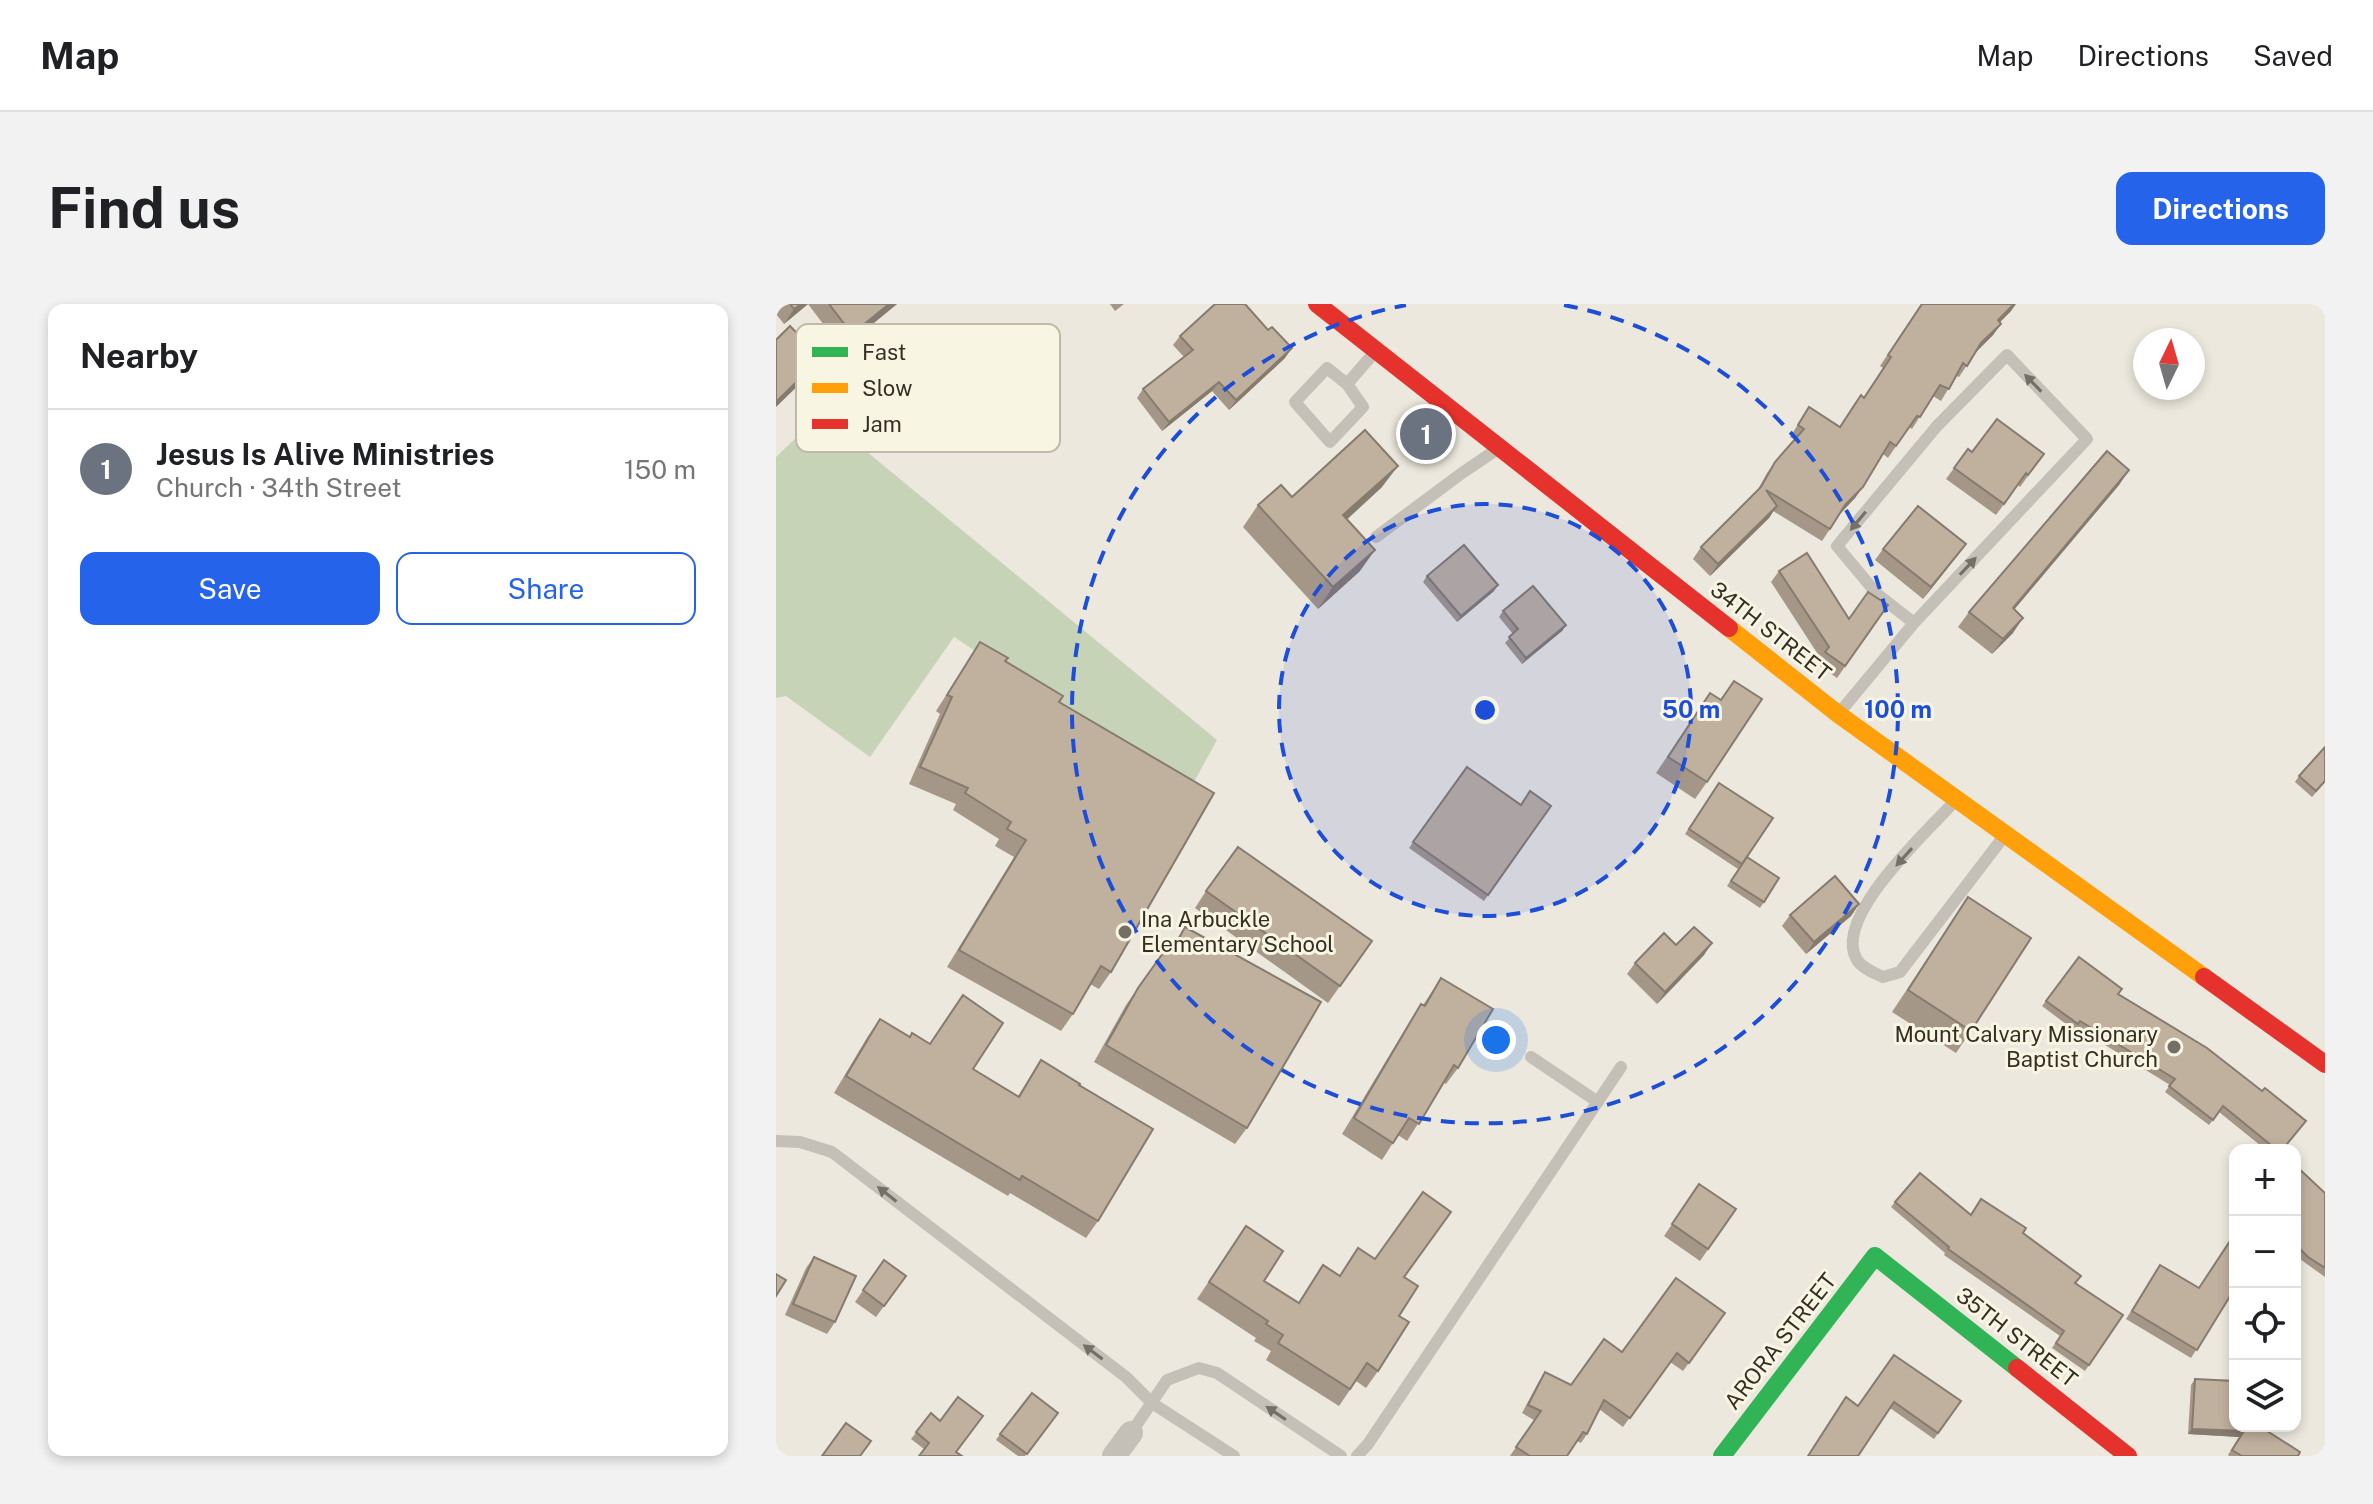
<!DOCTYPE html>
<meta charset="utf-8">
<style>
:root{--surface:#fff;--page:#f2f2f2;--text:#202124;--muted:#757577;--line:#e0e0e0;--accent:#2563eb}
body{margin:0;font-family:"Public Sans",sans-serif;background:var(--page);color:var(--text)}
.controls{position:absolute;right:24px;bottom:24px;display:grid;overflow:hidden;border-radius:16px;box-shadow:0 4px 12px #0003}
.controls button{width:72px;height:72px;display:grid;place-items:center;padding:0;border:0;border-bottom:2px solid var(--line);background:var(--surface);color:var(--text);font:40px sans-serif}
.compass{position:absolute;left:1357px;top:24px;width:72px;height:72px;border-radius:50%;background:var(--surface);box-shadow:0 4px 12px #0003;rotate:5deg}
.you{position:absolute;left:720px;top:736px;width:28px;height:28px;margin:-20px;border:6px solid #fff;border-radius:50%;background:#1a73e8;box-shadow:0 0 0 12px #1a73e833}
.badge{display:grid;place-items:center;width:52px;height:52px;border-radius:50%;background:var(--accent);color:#fff;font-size:26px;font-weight:700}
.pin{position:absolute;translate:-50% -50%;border:4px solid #fff;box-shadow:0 2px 8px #0006}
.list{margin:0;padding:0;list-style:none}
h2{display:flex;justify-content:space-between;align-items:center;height:104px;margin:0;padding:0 32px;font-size:34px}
h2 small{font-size:26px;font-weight:400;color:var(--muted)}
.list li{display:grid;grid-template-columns:52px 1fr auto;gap:24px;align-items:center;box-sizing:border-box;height:120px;padding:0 32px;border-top:2px solid var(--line)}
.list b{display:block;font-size:30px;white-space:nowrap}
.list p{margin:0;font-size:26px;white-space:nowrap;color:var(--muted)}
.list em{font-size:26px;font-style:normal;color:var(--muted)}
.actions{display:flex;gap:16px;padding:24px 32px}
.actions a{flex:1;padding:18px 0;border:2px solid var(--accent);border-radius:16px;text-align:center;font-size:28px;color:var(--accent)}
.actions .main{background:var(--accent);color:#fff}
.icon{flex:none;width:44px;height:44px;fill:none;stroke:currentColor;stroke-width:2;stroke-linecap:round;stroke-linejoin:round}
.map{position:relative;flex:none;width:1549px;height:1152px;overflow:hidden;border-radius:16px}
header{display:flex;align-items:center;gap:48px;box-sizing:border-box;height:112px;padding:0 40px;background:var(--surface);border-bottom:2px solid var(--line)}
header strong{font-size:38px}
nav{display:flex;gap:44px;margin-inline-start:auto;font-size:28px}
.intro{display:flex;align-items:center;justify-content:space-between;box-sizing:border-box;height:192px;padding:0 48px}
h1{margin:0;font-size:56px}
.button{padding:20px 36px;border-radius:16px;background:var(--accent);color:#fff;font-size:28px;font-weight:700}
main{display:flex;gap:48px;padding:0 48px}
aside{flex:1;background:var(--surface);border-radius:16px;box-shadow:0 4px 12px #0003}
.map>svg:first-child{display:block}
.green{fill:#c7d3b6}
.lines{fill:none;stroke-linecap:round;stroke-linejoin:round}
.lane{stroke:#c4c0b7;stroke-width:12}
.street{stroke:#c4c0b7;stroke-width:24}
.fast{stroke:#30b455;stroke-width:18}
.slow{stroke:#ff9f0a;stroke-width:18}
.jam{stroke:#e5322d;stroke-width:18}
.wall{fill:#a59788}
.shaded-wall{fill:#867b6f}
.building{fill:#c0b09e;stroke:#867b6f;stroke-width:2}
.oneway{fill:#757067}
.ring{fill:none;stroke:#1d4ed8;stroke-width:4;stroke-dasharray:14 10}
.poi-dot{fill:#746f65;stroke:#f9f5e3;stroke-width:3}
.labels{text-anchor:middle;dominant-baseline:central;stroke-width:6;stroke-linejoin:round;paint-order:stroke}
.street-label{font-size:22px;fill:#342e25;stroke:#f9f5e3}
.poi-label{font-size:22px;fill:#342e25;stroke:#f9f5e3;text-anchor:start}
.key{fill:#f9f5e3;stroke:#beb9aa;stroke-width:2}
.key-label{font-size:22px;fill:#342e25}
.centre{fill:#1d4ed8;stroke:#f9f5e3;stroke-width:4}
.ring-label{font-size:24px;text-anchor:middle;font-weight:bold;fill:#1d4ed8;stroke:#f9f5e3;stroke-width:6;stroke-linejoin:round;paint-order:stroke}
</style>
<header>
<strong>Map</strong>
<nav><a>Map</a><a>Directions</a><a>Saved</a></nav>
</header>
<div class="intro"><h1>Find us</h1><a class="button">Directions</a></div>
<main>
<aside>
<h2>Nearby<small></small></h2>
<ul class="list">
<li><span class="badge" style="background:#6b7280">1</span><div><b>Jesus Is Alive Ministries</b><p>Church · 34th Street</p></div><em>150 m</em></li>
</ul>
<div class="actions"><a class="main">Save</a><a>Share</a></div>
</aside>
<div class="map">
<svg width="1549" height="1152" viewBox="0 0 1549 1152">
<rect width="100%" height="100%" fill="#ece8dd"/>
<polygon class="green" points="45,110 441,436 413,487 178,333 94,453 10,392 0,394 0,153"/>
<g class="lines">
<g class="lane">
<polyline points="571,80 587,103 554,138 519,98 551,64 571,80 598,49"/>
<polyline points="600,233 686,169 720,146"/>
<polyline points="1064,408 1138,319 1311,135 1231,51 1161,122 1061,242 1101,290 1138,319"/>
<path d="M1178,498C1152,527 1055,614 1081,656C1086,664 1098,669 1107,673L1124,668L1229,531"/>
<polyline points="755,753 822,798"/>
<polyline points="0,837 24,838 56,848 350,1073 376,1099 458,1152"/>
<polyline points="355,1129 391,1076 423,1064 441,1069 565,1152"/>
<polyline points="581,1152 592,1140 845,763"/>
</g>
<polyline class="street" points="338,1152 355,1129"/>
<polyline class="fast" points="946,1152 1099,952 1241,1064"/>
<polyline class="slow" points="953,324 1062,410 1428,673"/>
<g class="jam">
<polyline points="541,0 953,324"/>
<polyline points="1428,673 1549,760"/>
<polyline points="1241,1064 1352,1152"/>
</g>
</g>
<g class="wall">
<polygon points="0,0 32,0 8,20 0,10"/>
<polygon points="32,0 121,0 66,45"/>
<polygon points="334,0 348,0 339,7"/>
<polygon points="1145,0 1235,7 1224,18 1225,20 1217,31 1199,49 1183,73 1180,72 1165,97 1157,92 1136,125 1133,123 1112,154 1107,150 1079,194 1064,210 1046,237 997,207 993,214 934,272 917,255 925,243 981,187 991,169 999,158 1019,136 1014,133 1033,103 1064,123 1088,93 1107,64 1104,62"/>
<polygon points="404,32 509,54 453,106 436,87 386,127 361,94 367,85 408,53 397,41"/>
<polygon points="1192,145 1196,148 1268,150 1244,183 1242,181 1220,211 1170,175"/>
<polygon points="1353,166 1343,181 1238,305 1237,329 1216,350 1182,323 1193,308"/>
<polygon points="606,183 571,215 584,267 542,305 467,223 482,201 516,193"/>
<polygon points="1190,240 1147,295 1099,256 1107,245"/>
<polygon points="1003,267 1073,315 1112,301 1061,374 1041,360 1045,355 995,278"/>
<polygon points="651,272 718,287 681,318 647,278"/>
<polygon points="727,307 790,321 786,327 746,360 729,339 737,330 723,313"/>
<polygon points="204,338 283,398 335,668 323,685 314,680 297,710 285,727 171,663 238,553 219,542 223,535 177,506 180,500 133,480 164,410 160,407"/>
<polygon points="958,377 931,478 919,495 880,469 934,389 944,396"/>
<polygon points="691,463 745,501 775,502 708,597 633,544"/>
<polygon points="1523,472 1549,478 1536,493 1519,478"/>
<polygon points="943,479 966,560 1003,574 984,604 951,582 966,560 962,565 909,530"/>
<polygon points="430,587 596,637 552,699 419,604"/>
<polygon points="1192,593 1195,727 1180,749 1116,708"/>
<polygon points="1083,600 1075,612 1030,650 1006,622 1014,611"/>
<polygon points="409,623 471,824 459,840 318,758 350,701 392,642 395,644"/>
<polygon points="900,641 928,651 881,700 851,670 859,659"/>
<polygon points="665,674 682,764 670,780 668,779 631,837 622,831 606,856 566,830 634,717 645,700 647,701"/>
<polygon points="1342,690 1507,846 1490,846 1443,808 1433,821 1389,788 1394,781 1300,723 1298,726 1266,702 1270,697"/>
<polygon points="104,715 134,733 197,765 242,792 265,756 303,781 322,917 310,934 234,889 232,892 58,789 92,732"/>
<polygon points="1519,861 1549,889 1549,973 1528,958 1519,950"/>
<polygon points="923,880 960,905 924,957 888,932"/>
<polygon points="1119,898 1194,911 1347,1011 1309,1067 1276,1044 1284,1032 1168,951 1169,949 1115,903"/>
<polygon points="470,922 488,977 523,999 547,961 564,972 582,944 628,973 623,1012 602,1067 590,1084 580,1077 563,1102 490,1056 495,1047 478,1037 480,1034 421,995"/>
<polygon points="38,953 59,1018 51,1030 9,1011 30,964"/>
<polygon points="108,956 130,972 100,1013 79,998"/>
<polygon points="1379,969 1423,984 1458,986 1415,1054 1350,1015"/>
<polygon points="949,1009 907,1067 894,1058 847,1123 823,1105 811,1130 805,1139 801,1137 791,1152 734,1152 758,1116 746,1109 763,1077 769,1068 795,1081 846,1048"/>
<polygon points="1118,1051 1185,1097 1158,1135 1114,1104 1082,1102"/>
<polygon points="1419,1075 1488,1125 1522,1152 1453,1152 1452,1151 1463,1133 1412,1130 1415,1081"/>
<polygon points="155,1109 180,1148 148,1145 135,1135"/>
<polygon points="282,1109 249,1152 242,1152 220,1136 224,1130"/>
</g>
<g class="shaded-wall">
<polygon points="25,0 32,0 8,20 18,5"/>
<polygon points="113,0 121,0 66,45 76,30"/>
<polygon points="1238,0 1240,0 1235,7 1214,28 1222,16"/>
<polygon points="1225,20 1217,31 1197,51 1205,39"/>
<polygon points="516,44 509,54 453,106 460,96"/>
<polygon points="45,54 33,71 0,103 0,98"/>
<polygon points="443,78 436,87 386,127 393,118"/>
<polygon points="622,162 606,183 552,233 567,211"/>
<polygon points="1353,166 1343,181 1227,319 1237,304"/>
<polygon points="1087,183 1079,194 1061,213 1069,201"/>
<polygon points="1001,202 993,214 934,272 942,260"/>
<polygon points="1190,240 1182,251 1147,295 1155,283"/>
<polygon points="599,246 584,267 542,305 557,283"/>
<polygon points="722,281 718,287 681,318 685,312"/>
<polygon points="1247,314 1237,329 1216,350 1227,335"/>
<polygon points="790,321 786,327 746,360 750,354"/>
<polygon points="1083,600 1075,612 1030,650 1038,638"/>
<polygon points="936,639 928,651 881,700 889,688"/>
<polygon points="1416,1125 1468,1127 1463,1133 1412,1130"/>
</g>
<g class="building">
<polygon points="14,0 25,0 18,5"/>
<polygon points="53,0 113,0 76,30"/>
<polygon points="439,0 469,0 492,26 496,23 516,44 460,96 443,78 393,118 367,85 417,46 404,32"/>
<polygon points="1146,0 1238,0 1222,16 1225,20 1205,39 1191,62 1187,59 1173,85 1164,81 1144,113 1141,112 1120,142 1114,138 1087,183 1069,201 1054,225 990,186 1001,202 942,260 925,243 985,183 999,158 1028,125 1022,121 1033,103 1064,123 1085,91 1088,94 1115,53 1112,51"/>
<polygon points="14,22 45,54 0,98 0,36"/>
<polygon points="1221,115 1268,150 1252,171 1250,169 1228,200 1178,164 1192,145 1196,148"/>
<polygon points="589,126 622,162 567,211 599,246 557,283 482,201 505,181 516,193"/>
<polygon points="1331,147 1353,166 1237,304 1247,314 1227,335 1193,308"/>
<polygon points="1142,202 1190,240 1155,283 1107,245"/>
<polygon points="688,241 722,281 685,312 651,272"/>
<polygon points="1031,249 1073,315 1092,288 1112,301 1069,362 1049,348 1053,343 1003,267"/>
<polygon points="757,282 790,321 750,354 733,333 742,325 727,307"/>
<polygon points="204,338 232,354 229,357 287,392 283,398 438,489 335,668 325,662 297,710 183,646 250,536 231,525 235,518 189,489 192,484 144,463 176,393 171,391"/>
<polygon points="958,377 986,395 931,478 892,453 934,389 945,396"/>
<polygon points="1549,443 1549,477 1540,487 1523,472"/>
<polygon points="691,463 745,501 754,487 775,502 712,591 637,538"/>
<polygon points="943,479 997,514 966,560 913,525"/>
<polygon points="462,543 596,637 564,682 430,587"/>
<polygon points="971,553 1003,574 988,598 955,577"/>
<polygon points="1059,572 1083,600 1038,638 1014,611"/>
<polygon points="1192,593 1255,634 1195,727 1132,686"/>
<polygon points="409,623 545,698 471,824 330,741 362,684 392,642 397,645"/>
<polygon points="918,623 936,639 889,688 859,659 888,629 900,641"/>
<polygon points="1303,653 1346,685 1342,690 1431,744 1486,787 1489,784 1530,817 1506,846 1501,846 1447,802 1437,816 1393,782 1399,775 1304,717 1302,720 1270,697"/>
<polygon points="665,674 717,705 682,764 678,761 643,820 633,814 617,839 578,814 645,700 649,702"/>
<polygon points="187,691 227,719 197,765 243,793 265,756 304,780 303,781 377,825 322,917 246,872 244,876 70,772 104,715 134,733 136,729 154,740"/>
<polygon points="1519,861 1549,889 1549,964 1532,953 1519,940"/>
<polygon points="1144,869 1195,911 1205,895 1250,924 1247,929 1305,972 1299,979 1347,1011 1313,1061 1280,1039 1288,1027 1172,945 1173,943 1119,898"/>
<polygon points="923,880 960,905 932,945 896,920"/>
<polygon points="647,888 675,908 628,973 642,982 623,1012 633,1018 602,1067 591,1059 574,1085 502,1039 507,1031 490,1020 492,1017 433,978 470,922 507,947 488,977 523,999 547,961 564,972 582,944 599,955"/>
<polygon points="1456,934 1459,936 1459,984 1421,1046 1356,1007 1384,961 1423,984"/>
<polygon points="38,953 80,972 59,1018 17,1000"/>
<polygon points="108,956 130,972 108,1002 87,986"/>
<polygon points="0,970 10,976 0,992"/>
<polygon points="900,974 949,1009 913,1059 901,1049 854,1114 828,1096 811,1130 807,1128 791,1152 754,1152 740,1143 765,1107 752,1101 769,1068 795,1081 828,1035 846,1048"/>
<polygon points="1519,975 1524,978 1519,986"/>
<polygon points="1118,1051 1185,1097 1162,1129 1118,1098 1082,1152 1032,1152 1070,1093 1082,1102"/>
<polygon points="1419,1075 1459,1077 1459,1122 1490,1122 1488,1125 1524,1148 1522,1152 1466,1152 1456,1146 1468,1127 1416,1125"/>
<polygon points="256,1089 282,1109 251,1150 224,1130"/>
<polygon points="182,1093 207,1112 180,1148 186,1152 143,1152 153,1139 140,1128 155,1109 164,1117"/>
<polygon points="70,1119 95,1137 84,1152 46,1152"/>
</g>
<defs><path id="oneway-solid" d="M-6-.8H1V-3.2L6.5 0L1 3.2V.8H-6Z" transform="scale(2)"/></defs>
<g class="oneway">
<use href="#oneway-solid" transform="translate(1257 79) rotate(-134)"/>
<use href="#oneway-solid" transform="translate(1082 217) rotate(130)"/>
<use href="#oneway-solid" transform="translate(1192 262) rotate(-47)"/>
<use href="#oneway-solid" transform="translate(1128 553) rotate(132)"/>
<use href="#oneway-solid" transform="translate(111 890) rotate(-142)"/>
<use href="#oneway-solid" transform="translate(317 1048) rotate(-143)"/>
<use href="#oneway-solid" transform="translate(500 1109) rotate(-146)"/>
</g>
<circle cx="709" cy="406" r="206" fill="#1d4ed8" fill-opacity=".12"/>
<g class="ring">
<circle cx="709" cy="406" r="206"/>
<path d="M788 1A413 413 0 1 1 630 1"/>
</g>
<g class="poi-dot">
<circle cx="349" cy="628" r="8"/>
<circle cx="1398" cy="743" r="8"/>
</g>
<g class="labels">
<g class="street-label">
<text transform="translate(995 327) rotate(38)">34TH STREET</text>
<text transform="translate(1241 1033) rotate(38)">35TH STREET</text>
<text transform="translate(1004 1037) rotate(-52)">ARORA STREET</text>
</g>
<g class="poi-label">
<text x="365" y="615">Ina Arbuckle<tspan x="365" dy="25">Elementary School</tspan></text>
<text x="1382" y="730" text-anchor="end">Mount Calvary Missionary<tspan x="1382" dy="25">Baptist Church</tspan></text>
</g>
</g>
<rect x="20" y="20" width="264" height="128" rx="12" class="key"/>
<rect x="36" y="43" width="36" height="10" fill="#30b455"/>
<rect x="36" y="79" width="36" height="10" fill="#ff9f0a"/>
<rect x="36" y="115" width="36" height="10" fill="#e5322d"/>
<g class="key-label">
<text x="86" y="56">Fast</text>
<text x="86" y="92">Slow</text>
<text x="86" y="128">Jam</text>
</g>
<circle cx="709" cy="406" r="12" class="centre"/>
<g class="ring-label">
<text x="915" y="414">50 m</text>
<text x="1122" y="414">100 m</text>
</g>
</svg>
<div class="controls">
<button>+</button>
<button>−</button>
<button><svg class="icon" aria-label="locate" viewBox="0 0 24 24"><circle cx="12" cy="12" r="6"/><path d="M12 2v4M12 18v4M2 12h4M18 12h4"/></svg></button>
<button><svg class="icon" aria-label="layers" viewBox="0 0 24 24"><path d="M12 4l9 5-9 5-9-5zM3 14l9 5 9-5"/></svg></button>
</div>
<svg class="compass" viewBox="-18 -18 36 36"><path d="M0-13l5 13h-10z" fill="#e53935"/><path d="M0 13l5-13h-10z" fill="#757577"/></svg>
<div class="you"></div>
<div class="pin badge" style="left:650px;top:130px;background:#6b7280">1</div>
</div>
</main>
